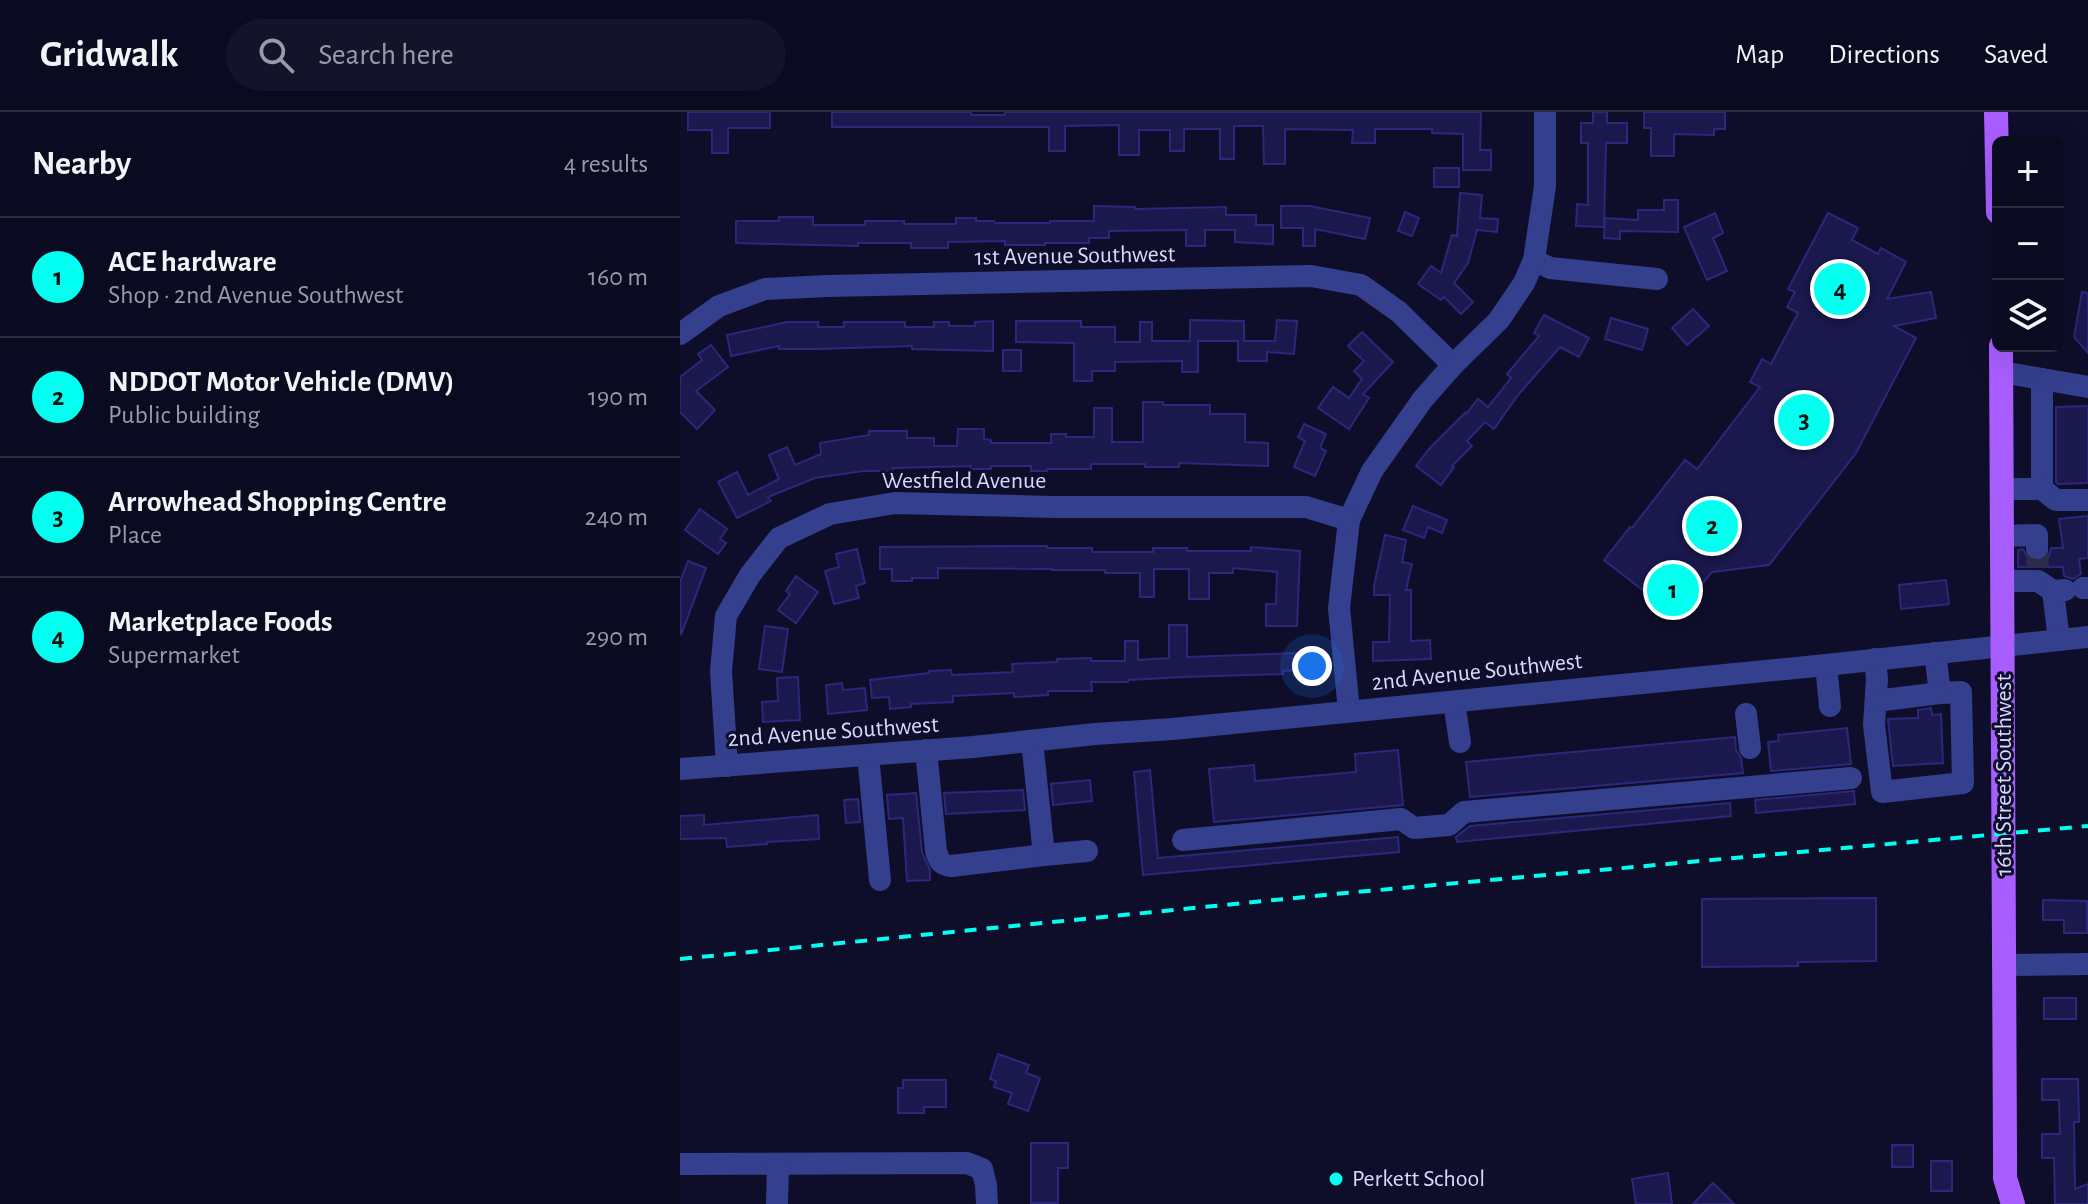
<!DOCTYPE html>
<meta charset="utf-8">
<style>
:root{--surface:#0a0a20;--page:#131329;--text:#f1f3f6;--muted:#999aa5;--line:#2a2b3e;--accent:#03ffef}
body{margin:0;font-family:"Alegreya Sans",sans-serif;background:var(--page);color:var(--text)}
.controls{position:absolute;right:24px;top:24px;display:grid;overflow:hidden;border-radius:12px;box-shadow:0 8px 32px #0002}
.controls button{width:72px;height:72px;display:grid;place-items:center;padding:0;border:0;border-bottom:2px solid var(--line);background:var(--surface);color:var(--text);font:40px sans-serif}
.you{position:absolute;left:632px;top:554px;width:28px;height:28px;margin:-20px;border:6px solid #fff;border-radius:50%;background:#1a73e8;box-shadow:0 0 0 12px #1a73e833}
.badge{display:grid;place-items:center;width:52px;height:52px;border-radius:50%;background:var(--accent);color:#111;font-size:26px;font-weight:700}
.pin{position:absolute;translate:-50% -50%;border:4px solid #fff;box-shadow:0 2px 8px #0006}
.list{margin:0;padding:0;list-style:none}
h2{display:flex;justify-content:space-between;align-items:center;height:104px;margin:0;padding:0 32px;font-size:34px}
h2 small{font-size:26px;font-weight:400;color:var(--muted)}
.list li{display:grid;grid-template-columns:52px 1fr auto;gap:24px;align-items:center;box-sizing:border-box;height:120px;padding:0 32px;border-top:2px solid var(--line)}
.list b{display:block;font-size:30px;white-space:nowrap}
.list p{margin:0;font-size:26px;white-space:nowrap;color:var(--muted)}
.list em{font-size:26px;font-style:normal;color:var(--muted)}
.icon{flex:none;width:44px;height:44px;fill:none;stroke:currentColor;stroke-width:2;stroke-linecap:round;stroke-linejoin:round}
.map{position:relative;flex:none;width:1408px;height:1092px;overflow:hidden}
header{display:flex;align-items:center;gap:48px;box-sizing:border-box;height:112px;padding:0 40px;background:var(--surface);border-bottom:2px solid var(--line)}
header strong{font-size:38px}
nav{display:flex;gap:44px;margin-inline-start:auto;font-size:28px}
.search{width:560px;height:72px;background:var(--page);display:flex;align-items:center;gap:20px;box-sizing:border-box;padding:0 28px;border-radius:44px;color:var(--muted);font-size:30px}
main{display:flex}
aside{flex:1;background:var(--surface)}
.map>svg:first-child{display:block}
.building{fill:#1a184d;stroke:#2b287b;stroke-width:2}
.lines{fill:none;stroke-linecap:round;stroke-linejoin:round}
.minor-tunnel{stroke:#2c2c4a;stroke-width:22;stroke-dasharray:22 11;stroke-linecap:butt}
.minor{stroke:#343f8d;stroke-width:22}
.major{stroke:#a85eff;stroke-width:24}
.rail{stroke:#03ffef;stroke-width:4;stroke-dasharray:12 10;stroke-linecap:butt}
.poi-dot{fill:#03ffef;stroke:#0e0e2a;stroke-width:3}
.labels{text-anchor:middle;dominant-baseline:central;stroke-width:6;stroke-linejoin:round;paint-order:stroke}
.street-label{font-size:24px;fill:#d7d9ff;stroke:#0e0e2a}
.poi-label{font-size:24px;fill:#d7d9ff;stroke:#0e0e2a;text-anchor:start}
</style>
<header>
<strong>Gridwalk</strong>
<div class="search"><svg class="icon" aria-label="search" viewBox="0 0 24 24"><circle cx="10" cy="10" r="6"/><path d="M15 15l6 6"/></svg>Search here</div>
<nav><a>Map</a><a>Directions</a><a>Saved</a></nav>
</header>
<main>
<aside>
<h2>Nearby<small>4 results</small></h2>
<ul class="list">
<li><span class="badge">1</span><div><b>ACE hardware</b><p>Shop · 2nd Avenue Southwest</p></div><em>160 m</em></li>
<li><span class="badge">2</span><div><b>NDDOT Motor Vehicle (DMV)</b><p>Public building</p></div><em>190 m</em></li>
<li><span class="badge">3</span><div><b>Arrowhead Shopping Centre</b><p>Place</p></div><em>240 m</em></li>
<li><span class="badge">4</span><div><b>Marketplace Foods</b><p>Supermarket</p></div><em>290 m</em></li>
</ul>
</aside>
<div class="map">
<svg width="1408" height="1092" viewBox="0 0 1408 1092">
<rect width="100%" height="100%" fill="#0e0e2a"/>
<g class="building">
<polygon points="8,0 90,0 90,16 48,16 48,41 32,41 32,18 8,18"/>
<polygon points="152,0 291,0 291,3 325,3 325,0 801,0 800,38 811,38 811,58 783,58 783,22 752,21 752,17 695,17 695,31 672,31 673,18 605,17 605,52 584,52 583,14 554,14 554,47 540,47 540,17 504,17 504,39 490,39 490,18 459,18 459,43 439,43 439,13 385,14 385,39 369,39 369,15 152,15"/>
<polygon points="913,0 927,0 927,11 947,11 947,31 926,31 924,115 896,114 897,92 908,93 908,31 901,31 901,11 913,11"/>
<polygon points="964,0 1045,0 1045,17 1034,17 1034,23 994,22 994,44 971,44 971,16 964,16"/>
<rect x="754" y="56" width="25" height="19"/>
<polygon points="780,81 802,83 800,106 818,107 817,120 797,118 788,151 774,171 793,190 781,202 764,185 761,188 738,172 751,154 761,161 772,123 777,124"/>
<polygon points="984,88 998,88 998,120 940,119 940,127 924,126 925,106 958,108 958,98 984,98"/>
<polygon points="414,94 455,95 455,97 546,95 546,103 576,103 576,113 593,113 593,132 555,130 555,118 525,118 525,134 506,134 506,118 429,119 429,126 409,126 409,131 365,131 365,133 325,133 325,129 268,130 268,136 231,136 231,131 178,131 178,134 56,131 56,109 99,109 99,105 133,105 133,113 185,113 185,109 224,109 224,112 276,112 276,106 296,106 296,109 314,109 315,111 370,111 370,109 414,109"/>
<polygon points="601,94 630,94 690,106 685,127 635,117 635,134 623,134 623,116 601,116"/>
<polygon points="725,100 739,106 732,124 718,119"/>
<polygon points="1035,101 1043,121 1033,126 1047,159 1027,168 1004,115"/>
<polygon points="1148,101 1178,116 1172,128 1198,142 1201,136 1226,150 1207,187 1251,180 1256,206 1214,214 1236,226 1176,341 1089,453 1032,460 996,504 924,448 950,415 952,416 1005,348 1017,357 1080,275 1070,270 1082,247 1091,252 1118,201 1107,195 1115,180 1108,177"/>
<polygon points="1402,180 1408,181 1408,241 1394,225"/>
<polygon points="1013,197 1029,214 1007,233 992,216"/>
<polygon points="864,203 909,226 899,245 880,235 838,283 814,317 805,310 787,329 792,334 772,354 774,355 761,373 736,354 749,337 785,301 786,302 798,287 808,295 831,266 827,262 859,224 854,221"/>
<polygon points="931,206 968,217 962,238 925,227"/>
<polygon points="510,208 564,209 564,229 595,229 597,208 617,209 614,242 587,240 587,249 558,249 558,229 518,229 518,260 502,260 502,249 435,250 435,259 412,259 412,269 394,269 394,231 336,230 336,209 401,209 401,215 435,215 435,230 460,230 460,210 472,210 472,229 510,229"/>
<polygon points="313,209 313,239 232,237 232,234 138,237 99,237 99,234 51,244 47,223 107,210 138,210 138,215 164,215 164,210 225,210 225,215 254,215 254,210 269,210 269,214 295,214 295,210"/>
<polygon points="682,220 713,250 683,282 689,286 669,317 638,296 653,275 669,286 682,267 674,259 684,249 668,234"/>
<polygon points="31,233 48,255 16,279 35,298 17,317 0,300 0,265 22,248 18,242"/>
<rect x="323" y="238" width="18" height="21"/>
<polygon points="463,290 483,290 483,293 530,293 530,302 565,302 565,330 588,331 588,354 499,351 499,355 465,355 465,352 411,352 411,357 367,357 367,359 351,359 351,354 311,354 311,357 291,357 291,354 213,356 213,359 183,359 135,366 88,385 91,389 57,406 38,370 57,360 68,383 99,367 89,343 107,335 115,353 141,342 140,331 189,323 189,319 227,319 227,326 254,326 254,334 277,334 278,317 304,317 304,327 311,328 311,331 371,331 371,322 386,322 386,325 414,325 414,296 432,296 432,330 463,330"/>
<polygon points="1408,294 1408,371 1378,372 1376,370 1376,295"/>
<polygon points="624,312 646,322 640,336 646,339 635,364 614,355 625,329 618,325"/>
<polygon points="733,394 767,408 762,421 748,415 744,426 723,418"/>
<polygon points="20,397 47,417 40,427 46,431 38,442 5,418"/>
<polygon points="1408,404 1408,446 1399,447 1401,462 1393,467 1384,464 1383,455 1338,455 1338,438 1343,437 1349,448 1358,450 1363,448 1369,444 1371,436 1383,436 1379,407"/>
<polygon points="705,423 726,428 722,450 732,452 726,478 731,478 731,529 750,528 751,547 693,549 693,530 709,530 710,483 694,483 694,474"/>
<polygon points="338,434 367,434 367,436 412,436 412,440 473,440 473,436 507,436 507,439 571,439 571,435 620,439 617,514 586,514 586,492 596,492 597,460 553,456 553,461 529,461 529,487 509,487 509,457 474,457 474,485 460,485 460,461 425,461 425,458 372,458 372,457 258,456 258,466 232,466 232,469 212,469 212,457 200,457 200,435"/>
<polygon points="177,437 185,471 176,474 179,486 154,492 145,459 159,455 156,442"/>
<polygon points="8,449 26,456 1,523 0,470"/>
<polygon points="116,464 138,480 116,511 98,498 110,482 106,479"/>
<polygon points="1266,468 1269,492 1221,497 1219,473"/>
<polygon points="489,513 507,513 507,545 618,541 619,558 603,559 603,562 503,565 448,568 448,570 411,570 412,579 368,579 368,583 334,585 334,581 273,584 273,590 231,592 231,595 210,597 209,585 192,586 190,568 249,561 249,559 271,558 272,563 333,560 332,552 377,550 377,547 411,546 411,549 445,549 445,529 458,529 458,548 489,546"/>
<polygon points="85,514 108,517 102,560 79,557"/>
<polygon points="118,565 120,608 83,610 82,590 98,589 97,566"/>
<polygon points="162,571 163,578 185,576 187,598 148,602 146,573"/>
<polygon points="1251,596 1252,603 1261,602 1263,651 1213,654 1208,607 1238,606 1238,598"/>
<polygon points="1167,616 1171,652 1091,659 1088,630 1099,629 1098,623"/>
<polygon points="1055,625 1056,638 1061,646 1063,661 790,685 786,650"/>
<polygon points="718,638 723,693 534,710 529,657 574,653 575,669 676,660 675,642"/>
<polygon points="470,658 478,746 718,725 719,740 463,763 454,660"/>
<polygon points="410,668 412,689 373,693 371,672"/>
<polygon points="343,678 345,698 266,702 264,681"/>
<polygon points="1174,679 1175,692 1076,701 1075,688"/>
<polygon points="236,681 242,740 250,758 250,768 227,769 223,706 209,707 207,683"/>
<polygon points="178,687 180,710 166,711 164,688"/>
<polygon points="1050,691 1051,704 777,730 776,725 790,714"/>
<polygon points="24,703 24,713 138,703 139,727 87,730 87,732 47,735 46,726 0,727 0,704"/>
<polygon points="1196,786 1196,849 1118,850 1118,854 1022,855 1022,787"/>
<polygon points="1363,788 1407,789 1407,821 1384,821 1384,808 1363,808"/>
<rect x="1364" y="886" width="32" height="21"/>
<polygon points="318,942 349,953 346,961 360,966 348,999 328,992 332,981 314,975 316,969 310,967"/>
<polygon points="1362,967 1398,967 1399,1010 1394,1010 1395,1077 1408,1072 1408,1092 1375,1092 1374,1046 1362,1046 1362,1022 1380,1022 1379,988 1362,988"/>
<polygon points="223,968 266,968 266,995 244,995 244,1001 218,1001 218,976 223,976"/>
<polygon points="351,1031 388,1031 388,1056 378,1056 378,1091 351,1091"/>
<rect x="1212" y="1033" width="21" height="22"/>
<rect x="1251" y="1049" width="21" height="30"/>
<polygon points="988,1061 992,1092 956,1092 952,1067"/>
<polygon points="1033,1071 1054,1092 1013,1092"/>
</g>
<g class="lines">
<polyline class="minor-tunnel" points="1357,436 1358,455"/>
<g class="minor">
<polyline points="854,148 870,156 977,167"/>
<polyline points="0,222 39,194 85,177 148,174 631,164 681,173 719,200 773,253"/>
<polyline points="1322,260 1362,267 1362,377 1376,388 1408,388"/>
<polyline points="1362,267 1408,275"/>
<polyline points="1323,377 1362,377"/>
<polyline points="1323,424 1357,423 1357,436"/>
<polyline points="1323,469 1358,469 1373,479"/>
<polyline points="1403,476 1408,476"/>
<polyline points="1379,528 1373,479 1385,478"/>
<polyline points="1195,547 1197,567 1194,613 1202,680 1283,671 1281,580 1260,581 1255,541"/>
<polyline points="1146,553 1150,594"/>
<polyline points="1196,589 1260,581"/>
<polyline points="774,590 780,630"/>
<polyline points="669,599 659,496 669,408 692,359 743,287 773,253 819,208 844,171 854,148 865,74 865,0"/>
<polyline points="1066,602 1070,636"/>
<path d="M246,638L256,739C259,749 261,753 271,754L364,743L352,629"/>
<polyline points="188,643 200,768"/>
<polyline points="47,654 41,559 46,504 70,463 99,426 150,402 215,391 373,395 626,395 669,408"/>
<polyline points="0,657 293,635 415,622 493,617 1146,553 1408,525"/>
<polyline points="503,728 721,707 734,716 769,713 784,700 1171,666"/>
<polyline points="364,743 407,739"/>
<polyline points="1323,853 1408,852"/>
<polyline points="0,1052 287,1051 302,1057 306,1073 307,1092"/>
<polyline points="97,1092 98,1052"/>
</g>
<g class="major">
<polyline points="1316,0 1318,100"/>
<polyline points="1321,234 1325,1038 1325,1066 1333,1092"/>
</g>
<polyline class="rail" points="0,847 655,782 1408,714"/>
</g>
<circle class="poi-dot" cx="656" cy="1067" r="8"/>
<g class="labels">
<g class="street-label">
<text transform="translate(395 144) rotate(-1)">1st Avenue Southwest</text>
<text x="284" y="369">Westfield Avenue</text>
<text transform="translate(797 560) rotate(-6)">2nd Avenue Southwest</text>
<text transform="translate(153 620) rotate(-4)">2nd Avenue Southwest</text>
<text transform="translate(1324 663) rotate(-90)">16th Street Southwest</text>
</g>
<g class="poi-label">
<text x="672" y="1067">Perkett School</text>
</g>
</g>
</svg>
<div class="controls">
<button>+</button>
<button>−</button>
<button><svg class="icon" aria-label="layers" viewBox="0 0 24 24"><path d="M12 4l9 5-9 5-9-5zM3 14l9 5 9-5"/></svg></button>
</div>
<div class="you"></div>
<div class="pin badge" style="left:993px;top:478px">1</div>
<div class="pin badge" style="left:1032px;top:414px">2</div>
<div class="pin badge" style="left:1124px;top:308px">3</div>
<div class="pin badge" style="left:1160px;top:177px">4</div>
</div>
</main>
